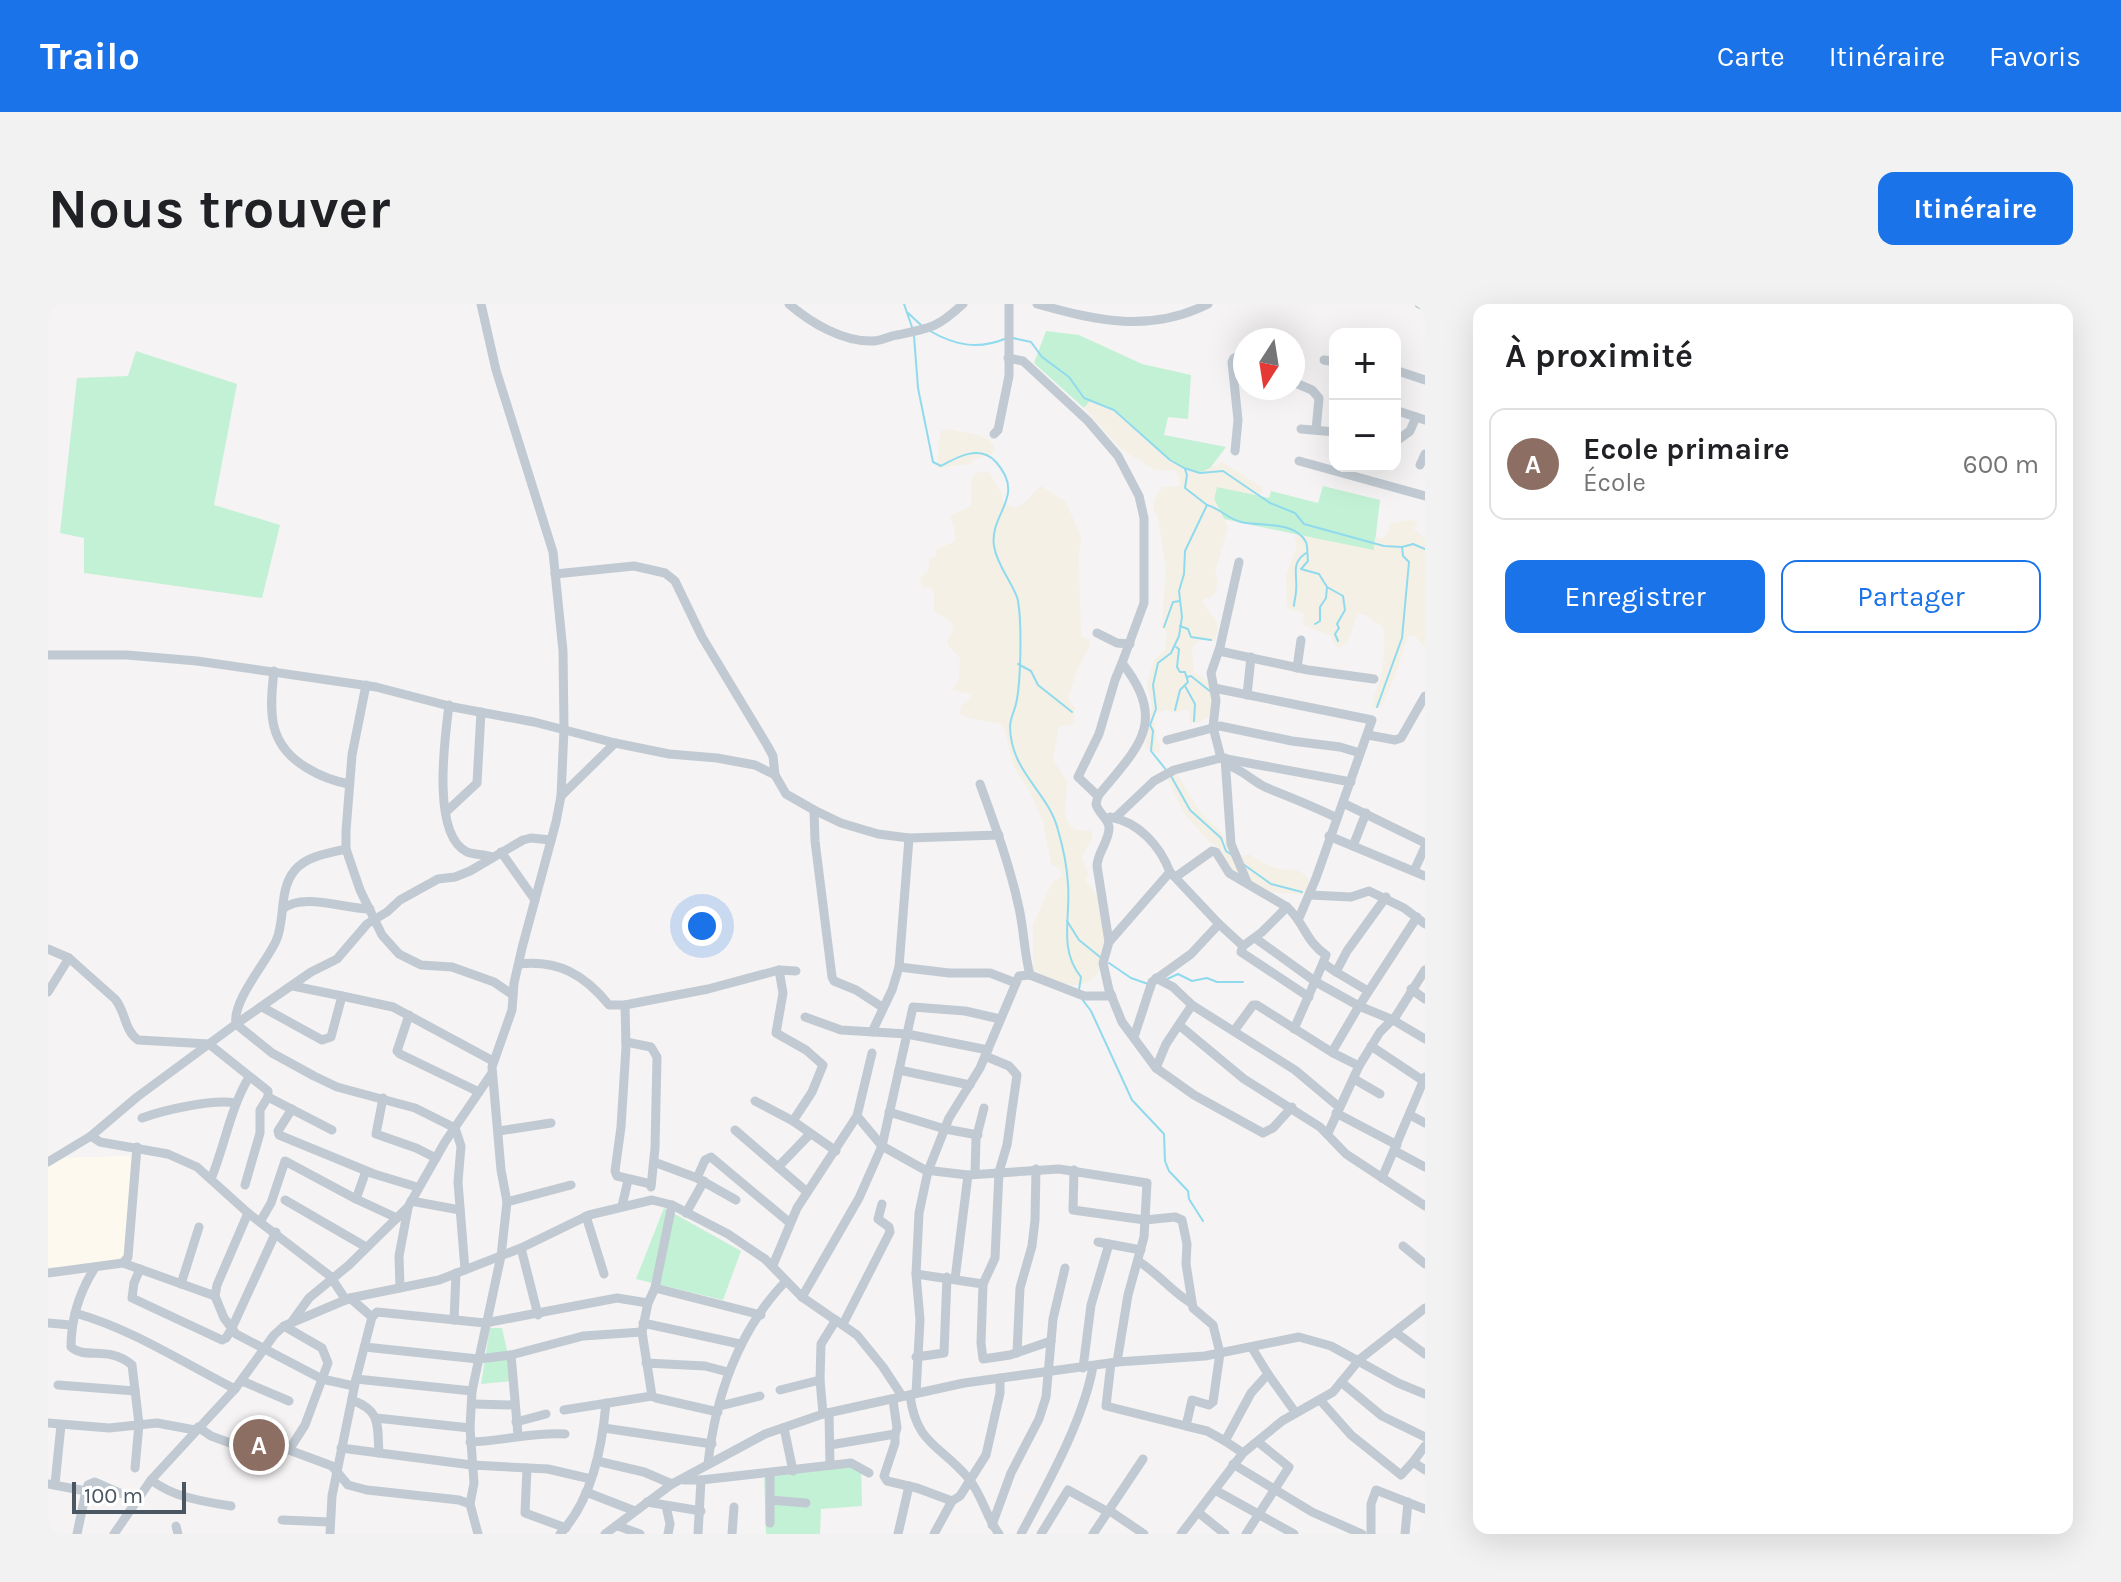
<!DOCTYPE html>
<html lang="fr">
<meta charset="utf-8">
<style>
:root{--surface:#fff;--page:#f2f2f2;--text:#202124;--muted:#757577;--line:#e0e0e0;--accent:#1a73e8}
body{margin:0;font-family:Karla,sans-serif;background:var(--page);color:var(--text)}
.controls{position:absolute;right:24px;top:24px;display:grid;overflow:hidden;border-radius:16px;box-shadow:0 8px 32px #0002}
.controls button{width:72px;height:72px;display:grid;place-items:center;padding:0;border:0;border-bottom:2px solid var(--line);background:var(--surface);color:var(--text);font:40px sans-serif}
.compass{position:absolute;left:1185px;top:24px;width:72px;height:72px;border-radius:50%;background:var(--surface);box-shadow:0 8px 32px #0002;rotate:192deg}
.scale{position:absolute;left:24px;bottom:20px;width:114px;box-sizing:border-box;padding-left:8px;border:4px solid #4a5661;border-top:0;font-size:22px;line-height:28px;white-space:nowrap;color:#4a5661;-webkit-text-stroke:6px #fff;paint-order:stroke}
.you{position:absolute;left:654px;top:622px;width:28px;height:28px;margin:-20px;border:6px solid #fff;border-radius:50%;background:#1a73e8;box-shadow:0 0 0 12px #1a73e833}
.badge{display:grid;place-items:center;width:52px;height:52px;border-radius:50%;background:var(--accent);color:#fff;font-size:26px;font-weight:700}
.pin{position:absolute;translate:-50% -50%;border:4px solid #fff;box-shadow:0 2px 8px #0006}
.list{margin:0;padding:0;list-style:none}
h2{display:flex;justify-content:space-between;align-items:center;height:104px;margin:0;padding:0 32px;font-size:34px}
h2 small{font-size:26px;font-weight:400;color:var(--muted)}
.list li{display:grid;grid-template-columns:52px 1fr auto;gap:24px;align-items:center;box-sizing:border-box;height:112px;margin:0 16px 16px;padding:0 16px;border:2px solid var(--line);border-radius:16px}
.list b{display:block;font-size:30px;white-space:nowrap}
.list p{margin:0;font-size:26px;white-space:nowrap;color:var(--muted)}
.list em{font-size:26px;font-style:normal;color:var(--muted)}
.actions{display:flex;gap:16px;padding:24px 32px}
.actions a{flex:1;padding:18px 0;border:2px solid var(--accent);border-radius:16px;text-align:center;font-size:28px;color:var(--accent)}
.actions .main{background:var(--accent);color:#fff}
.map{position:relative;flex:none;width:1377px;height:1230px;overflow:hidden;border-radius:16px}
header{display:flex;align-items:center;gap:48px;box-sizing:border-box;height:112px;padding:0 40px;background:var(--accent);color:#fff}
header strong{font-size:38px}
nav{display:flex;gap:44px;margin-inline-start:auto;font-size:28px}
.intro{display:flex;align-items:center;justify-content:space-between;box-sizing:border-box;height:192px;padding:0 48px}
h1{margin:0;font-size:56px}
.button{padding:20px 36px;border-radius:16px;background:var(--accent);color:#fff;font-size:28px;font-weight:700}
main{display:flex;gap:48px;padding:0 48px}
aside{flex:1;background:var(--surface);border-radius:16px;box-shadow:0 8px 32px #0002}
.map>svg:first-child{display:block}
.commercial{fill:#fdf9ef}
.green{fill:#c3f1d5}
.sand{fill:#f5f0e5}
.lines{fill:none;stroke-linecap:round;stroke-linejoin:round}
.stream{stroke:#90daee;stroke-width:2}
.street{stroke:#c1cad2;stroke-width:9}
</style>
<header>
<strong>Trailo</strong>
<nav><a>Carte</a><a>Itinéraire</a><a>Favoris</a></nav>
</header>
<div class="intro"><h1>Nous trouver</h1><a class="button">Itinéraire</a></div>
<main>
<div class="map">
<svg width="1377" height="1230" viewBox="0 0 1377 1230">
<rect width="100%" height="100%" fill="#f5f3f3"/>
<polygon class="commercial" points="83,852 79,963 0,963 0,858 6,854"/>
<g class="green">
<path d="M998,27L1031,31L1094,60L1143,71L1140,115L1120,113L1116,131L1178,143L1160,167C1127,175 1092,123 1066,106C1059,101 1050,99 1042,97L1036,104L986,59Z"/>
<polygon points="88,47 189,80 166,201 232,221 214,294 36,269 36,234 12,229 29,74 80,72"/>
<polygon points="1169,182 1221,194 1223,187 1270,199 1275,182 1332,196 1326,247 1176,215 1166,195"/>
<polygon points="616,904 693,947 675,996 588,975"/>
<polygon points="442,1024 454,1024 466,1077 433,1080"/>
<polygon points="813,1159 814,1202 773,1205 772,1230 718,1230 716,1171"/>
</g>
<g class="sand">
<path d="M1042,97C1050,99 1059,101 1066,106C1095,126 1116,162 1152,169L1174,158L1215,184L1212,192L1169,183L1166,195L1180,223L1167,268L1170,277L1167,289L1163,293L1154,296C1161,313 1177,315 1166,337L1152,336L1144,344L1146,368L1167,382L1162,412L1149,419H1143L1141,407L1138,405L1126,409L1118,406L1108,409L1106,417L1109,438L1112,440L1111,449L1100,446L1097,443L1104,401L1099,381L1106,356L1117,346L1119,327L1114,325L1118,265L1110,214L1105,204L1106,196L1114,183L1133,182L1128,167L1107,166L1073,145L1036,104Z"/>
<path d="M901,125C917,130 938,127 946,143L945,149L925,156L922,160L890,164C888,158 892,135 893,127Z"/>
<path d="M934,167L941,168L953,188L956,200L967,204C979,200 983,189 993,182L1018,198L1033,233L1031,253L1033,332L1041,336L1042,341L1029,366L1020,395L1027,404L1025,421L1011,422L1005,456L1019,477L1017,512L1022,522L1028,526L1043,527L1045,532L1034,553L1040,569L1037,577C1061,591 1076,700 1011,678C1000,675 993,672 985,664V621L1003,580L1014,571L1011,564L1003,560L995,517L982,488L965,461L957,427L953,420L921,414L912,410L913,402L923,393L922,390L904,386L911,377L912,354L901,343L899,336L905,327L904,319L886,307V289L883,284L874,283L872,274L880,267L882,254L888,253V246L907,237L906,222L902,212L923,202C926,188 917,172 934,167Z"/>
<path d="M1363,216L1370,218L1366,225L1377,235V343L1366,331L1360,332L1345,377L1332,404L1324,403C1325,390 1331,383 1333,371C1337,354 1337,339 1335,323L1316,310L1309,311L1300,338L1291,344L1285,339L1284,332L1255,321L1256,310C1252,305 1245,308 1239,303L1238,271L1249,242L1246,230L1326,246L1327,234H1336L1341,227L1342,219Z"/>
<path d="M1128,468L1152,508L1171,526L1189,550L1196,552L1200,550C1208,554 1216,561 1225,563C1239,568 1260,560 1262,584L1257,591L1222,588L1184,567L1174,547L1161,537L1137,511L1120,476Z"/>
</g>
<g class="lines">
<g class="stream">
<polyline points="856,0 865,26"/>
<polyline points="860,9 873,21"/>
<path d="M882,27C908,42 931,46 959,34"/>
<path d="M866,32L870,84L885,158L893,162C909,153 932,140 948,158C979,193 941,209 946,242C949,263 968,283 970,297C974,320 973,378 968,400C966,408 962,415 962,423C963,469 1000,487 1010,526C1015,543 1019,563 1020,580C1023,613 1010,645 1033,673L1031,686"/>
<polyline points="965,34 983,38 994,53 1021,73 1036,94 1066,106 1122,156 1136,164 1152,169 1175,167 1222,199 1247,209 1256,220 1336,242 1354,243 1365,240 1377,245"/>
<path d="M1159,201C1173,205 1180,215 1193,218C1212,223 1246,216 1258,238C1260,243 1259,251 1260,257L1253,265L1271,270L1279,283L1295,292L1297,306L1289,320L1291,324L1287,330L1290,337"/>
<path d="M1246,302C1246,297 1248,292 1248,287C1250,270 1242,260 1258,249"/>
<polyline points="1267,320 1272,317 1272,303 1278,294 1279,283"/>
<polyline points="1132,322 1140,325 1143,333 1163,336"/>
<polyline points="1116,323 1125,298 1132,297"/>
<polyline points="970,360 983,367 990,381 1024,408"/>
<polyline points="1139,373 1143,372 1163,388"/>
<polyline points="1137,382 1147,400 1146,417"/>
<polyline points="1329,403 1354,334 1361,258 1355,252 1354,243"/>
<polyline points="1127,406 1132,386 1140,378 1137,368 1132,368 1129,363 1131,345 1128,343"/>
<polyline points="1119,467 1103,447 1105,427 1102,421 1108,405 1105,381 1110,359 1123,349 1131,332 1134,313 1131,287 1136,270 1137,247 1159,201 1137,184 1139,171 1137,165"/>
<polyline points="1123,472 1142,506 1173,534 1178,547 1184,551"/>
<polyline points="1195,560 1223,580 1254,588"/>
<polyline points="1019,617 1031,636 1052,653"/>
<polyline points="1061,659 1083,674 1100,680"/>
<polyline points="1117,676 1130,670 1144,677 1159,674 1169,678 1195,678"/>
<polyline points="1034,695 1043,707 1084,796 1116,830 1117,857 1121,867 1140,887 1141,895 1155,917"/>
</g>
<g class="street">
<path d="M741,0C763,19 795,38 825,37C834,37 841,32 849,31C883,24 889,24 915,0"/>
<path d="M989,0C1050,17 1102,29 1160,0"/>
<polyline points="1371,0 1377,2"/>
<path d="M960,54L975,57L1040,117L1070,152L1091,192L1096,214V299L1074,359C1122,419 1088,445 1050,492L1048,500C1050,509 1060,514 1061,523C1062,536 1049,549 1049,562L1061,638L1055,659L1061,686L1074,718L1108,764L1146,791L1215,829L1225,824L1244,803"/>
<polyline points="1276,56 1287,58"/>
<polyline points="1347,66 1377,76"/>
<polyline points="1245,78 1264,86 1271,94 1268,126"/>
<polyline points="1347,106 1377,116"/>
<polyline points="1253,125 1287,128"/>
<polyline points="946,130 950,126 961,72 961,0"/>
<polyline points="1347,138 1362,127 1368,113"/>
<polyline points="1187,147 1190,116 1184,58 1186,54 1197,56"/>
<polyline points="1251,157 1377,192"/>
<polyline points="1372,161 1377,150"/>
<polyline points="507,270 586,262 617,269 627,277 654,333 719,441 725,452 727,471"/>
<polyline points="1049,329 1069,339 1082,340"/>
<polyline points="1171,347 1260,366 1326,375"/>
<polyline points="0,351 79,351 149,357 328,383 405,403 486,418 567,439 621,450 669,454 707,461 727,471 738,490 766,506 793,519 830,530 861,534 951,531"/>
<polyline points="1249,364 1253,336"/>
<path d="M226,367C221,409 220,441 259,464C272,472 285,477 301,480"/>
<polyline points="318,381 304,451 298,527 298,545 312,586 334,631 351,650 373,661 404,663 446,678 465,691"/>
<polyline points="1166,384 1324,416 1268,574 1251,614"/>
<polyline points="1199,391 1203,353"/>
<path d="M401,401C397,433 383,531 419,548C427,551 436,550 444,553"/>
<polyline points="1320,431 1347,436 1353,434 1377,392"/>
<polyline points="1119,436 1172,422 1244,437 1292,443 1312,449"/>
<polyline points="1173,454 1165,423 1168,396 1163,369 1172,343 1191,258"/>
<polyline points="1177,454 1183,540 1199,578"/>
<path d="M1178,461C1194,465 1203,476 1217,483C1241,493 1265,502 1289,514"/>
<path d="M932,480C947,521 962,562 971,604C976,626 976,648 982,671"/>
<polyline points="513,492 567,439"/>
<polyline points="1050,492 1030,473 1051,430 1067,376 1074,359"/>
<polyline points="1295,499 1377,539"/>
<polyline points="766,506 767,537 784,673 786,677 808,686 834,703"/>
<polyline points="398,508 429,479 433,408"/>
<path d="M1062,513C1091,518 1112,542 1122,568"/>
<polyline points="1067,514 1106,477 1126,466 1173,454 1303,478"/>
<polyline points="1281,532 1377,572"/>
<polyline points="1305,542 1318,509"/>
<path d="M298,545C281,549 259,552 247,566C230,586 238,615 228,637C218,659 184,697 188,720L224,749L266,772L289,783L367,804L407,824L413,842L410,878L417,966"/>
<polyline points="453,548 487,596"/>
<polyline points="1366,567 1377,543"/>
<polyline points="1129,572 1164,547 1168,548 1181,569 1239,603 1214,628 1195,642"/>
<polyline points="1262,591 1303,593 1321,587 1356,604 1377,620"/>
<path d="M1239,603C1256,618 1258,638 1278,651L1275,659"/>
<path d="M235,605C254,588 297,605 322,605"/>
<polyline points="1369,613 1311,702 1345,716 1377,735"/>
<polyline points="1207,634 1268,678 1311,702 1284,748"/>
<polyline points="1061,638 1122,568 1171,620 1195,642 1193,648 1261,693"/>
<path d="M0,645L21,654L67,695C78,708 76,726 90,736L161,740L220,787V793L212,806V829L197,881"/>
<path d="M471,660C510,656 536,670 561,701H577"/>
<polyline points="851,663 901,669 942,669 968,679"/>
<polyline points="731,666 735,689 728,729 758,746 775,761 764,788 745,817"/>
<polyline points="1288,668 1320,687"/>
<polyline points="1108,674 1125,683 1144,701"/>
<polyline points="1363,685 1377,695"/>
<polyline points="0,688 21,654"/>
<polyline points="294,692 345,703 445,757"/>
<polyline points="214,703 274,736 283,733 294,692 245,682"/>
<polyline points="361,711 349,747 352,750 431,788"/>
<polyline points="757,713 793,726 859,730 940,746"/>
<polyline points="1131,721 1196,775 1272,823 1298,850 1377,902"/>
<polyline points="1246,725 1275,659 1288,668 1299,647 1338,593"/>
<polyline points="1186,727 1205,701 1209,701 1285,749 1311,762 1280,829"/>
<polyline points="824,728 844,686 851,663 861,534"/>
<polyline points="1086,733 1104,678 1143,650 1171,620"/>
<polyline points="578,738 603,743 609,753 607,844 603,883"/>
<polyline points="1323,742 1377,778"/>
<polyline points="824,749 809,812 834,842 877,866 920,871 1011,865 1099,879 1096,933 1080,991 1069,1058"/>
<polyline points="1311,762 1332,728 1348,712 1377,666"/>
<polyline points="1108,764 1118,740 1144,701 1247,766 1291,803"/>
<polyline points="851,766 922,781"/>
<polyline points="1306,775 1332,790"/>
<polyline points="220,793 284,826"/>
<polyline points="335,794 328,830 368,844 388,854"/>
<polyline points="707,797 745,817 788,847"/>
<polyline points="244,805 230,827 231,831 326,870 369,883"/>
<polyline points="841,808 897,825 930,831"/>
<polyline points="1288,809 1349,841"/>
<polyline points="1362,811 1377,819"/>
<path d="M94,814C116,806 164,795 187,799"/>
<polyline points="687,826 759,888"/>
<polyline points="451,827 503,819"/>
<polyline points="43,832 52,838 120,850 149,863 200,909 282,972 298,996"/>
<polyline points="1347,847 1377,863"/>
<polyline points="0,858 43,832 89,793 188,720 263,668 289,655 319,620 339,608 352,596 390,575 407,573 422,567 475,536 483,534 503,536"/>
<polyline points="606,858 649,874 688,896"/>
<polyline points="730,863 762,830"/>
<polyline points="1026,866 1025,906 1097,916 1127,913 1134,916 1139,940 1138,960 1145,1004 1165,1021 1172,1049 1165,1098 1161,1101 1144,1096 1138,1122 1159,1127 1177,1137"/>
<polyline points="927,870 928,835 936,804"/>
<polyline points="649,874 657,856 663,853 742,919"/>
<polyline points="1334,874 1377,773"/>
<path d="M163,875C177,841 182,805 201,773"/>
<polyline points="603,880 569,872 567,867 573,823 578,743 577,701 660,685 731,666 748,667"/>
<polyline points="308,895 318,867"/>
<polyline points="237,896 318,943"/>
<polyline points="363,897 412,906"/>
<polyline points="459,898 523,881"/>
<polyline points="624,901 607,984 600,999 594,1028 604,1092 608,1094 670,1108"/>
<polyline points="574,902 580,876"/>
<polyline points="200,909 169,981 167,992 176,1014 188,1030 274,1075 306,1082"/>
<polyline points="638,909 656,877"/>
<polyline points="538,912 556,970"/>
<polyline points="212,918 223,899 237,857 308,895 349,914"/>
<polyline points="1050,938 1093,946"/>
<polyline points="1355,942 1377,960"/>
<polyline points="473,944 490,1011"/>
<path d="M1090,957C1110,969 1124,988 1143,999"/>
<polyline points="75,959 167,992"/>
<polyline points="725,961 749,904 809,812"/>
<path d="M46,965C31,989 23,1015 23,1043C37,1056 61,1041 84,1061L91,1120L87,1164"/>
<polyline points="92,965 86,979 84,994 174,1036 178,1034 183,1026 228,928"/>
<polyline points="0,969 75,959 80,953 89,843"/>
<polyline points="868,970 935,980 933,1039 935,1055 962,1051 1003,1037"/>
<polyline points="907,975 920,871"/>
<polyline points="133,980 151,923"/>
<polyline points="935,980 947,954 951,868 959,841 969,771 961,762 937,752"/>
<polyline points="352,984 351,952 360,904"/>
<polyline points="607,984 713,1011"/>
<polyline points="754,993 811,894 834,842 865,703 917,707 952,715"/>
<polyline points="302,994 324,1013"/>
<path d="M27,1009C84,1025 134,1058 187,1085"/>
<polyline points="406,1016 408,969"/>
<polyline points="0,1019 23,1021"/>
<polyline points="243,1019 261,994 301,961 360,903 397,838 444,769"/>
<polyline points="595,1019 692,1040"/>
<polyline points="795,1020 842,928 841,923 830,915 834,900"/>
<polyline points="236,1022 274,1044 280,1059 257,1121 241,1146"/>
<polyline points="1347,1028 1377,1050"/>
<polyline points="317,1043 430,1055 463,1051 535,1032 594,1028"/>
<polyline points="969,1049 972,984 984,942 987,916 988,865"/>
<polyline points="463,1051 470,1131"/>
<polyline points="868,1053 896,1049 899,973"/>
<polyline points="598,1059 657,1062 680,1068"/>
<polyline points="1063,1059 1058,1102 1138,1122"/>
<polyline points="1035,1064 1043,1001 1061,940"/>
<polyline points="1220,1070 1247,1108"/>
<polyline points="308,1075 324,1013 329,1008 437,1019 569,994 600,999"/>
<polyline points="772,1076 773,1040 788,1016"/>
<polyline points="194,1077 241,1097"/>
<polyline points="1293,1078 1334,1112 1377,1133"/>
<polyline points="10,1081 87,1087"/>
<polyline points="732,1086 772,1076 775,1110"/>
<polyline points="868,1089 872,1016 868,970 871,909 880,867 901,814 932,764 971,672 982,671 1036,692 1064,692"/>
<path d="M862,1091C868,1141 893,1141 921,1175C934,1191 938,1213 951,1230"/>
<path d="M304,1096C334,1107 329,1122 331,1149"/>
<polyline points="1272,1096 1303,1131 1353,1171 1365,1158 1377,1166"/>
<polyline points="424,1100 466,1101"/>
<polyline points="672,1102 712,1092"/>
<polyline points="516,1106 604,1092"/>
<polyline points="781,1109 782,1161"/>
<polyline points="328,1114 422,1124"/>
<polyline points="468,1118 498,1110"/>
<polyline points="0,1119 61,1124 109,1119 147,1126"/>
<polyline points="150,1123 163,1132 185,1140 241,1146 284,1162 300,1181 319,1186 411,1196 422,1200 430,1230"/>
<polyline points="556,1124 664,1140"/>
<polyline points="736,1124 745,1167"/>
<polyline points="847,1130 847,1139 836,1172 839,1177 869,1184 904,1197 912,1192 938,1151 952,1089 952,1074"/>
<path d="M422,1138C455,1137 484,1128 517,1130"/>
<polyline points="782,1141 847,1130 849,1124 845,1096"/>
<polyline points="293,1144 424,1161 500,1165 543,1175"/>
<polyline points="1195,1149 1177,1137 1203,1089 1220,1070 1204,1044"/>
<polyline points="549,1157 596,1168 624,1180"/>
<polyline points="1365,1158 1377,1142"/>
<path d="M660,1160C667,1094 690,1027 737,978"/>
<polyline points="1185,1160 1264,1208 1314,1230"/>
<polyline points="479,1164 477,1209 518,1224"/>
<polyline points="722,1169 722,1219"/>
<path d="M103,1176C127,1194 154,1197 183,1202"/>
<polyline points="636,1176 653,1176 803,1159 821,1169"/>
<polyline points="0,1180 38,1187 40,1181 47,1178 88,1196"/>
<polyline points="7,1180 13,1121"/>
<polyline points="1167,1186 1246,1230"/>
<polyline points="538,1188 587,1207"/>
<polyline points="722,1196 758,1199"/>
<polyline points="599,1198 653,1207"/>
<polyline points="422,1200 426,1179 422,1124 424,1087 453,952 459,898 453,866 444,763 464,706 466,679 474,644 508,518 513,492 516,425 515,347 505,248 448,66 433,0"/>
<polyline points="618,1202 622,1220 620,1230"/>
<polyline points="1062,1207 1096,1230"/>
<polyline points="1151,1209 1177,1230"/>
<polyline points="234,1216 282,1218"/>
<polyline points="944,1221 963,1169 991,1115 998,1093 1005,1015 1017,964"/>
<polyline points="128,1222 130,1230"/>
<polyline points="570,1222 592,1230"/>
<polyline points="29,1230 38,1187"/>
<polyline points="66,1230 103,1176 187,1085 226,1031 236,1022 302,994 391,976 473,944 541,911 604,896 624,901 680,930 717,955 754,993 809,1031 835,1063 854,1092"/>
<polyline points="282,1230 284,1192 308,1075 424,1087"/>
<path d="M512,1230C544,1196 554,1144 558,1099"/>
<polyline points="557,1230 624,1180 717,1130 775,1110 916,1079 1069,1058 1157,1052 1251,1033 1283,1042 1350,1079 1377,1090"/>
<polyline points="650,1230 653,1176"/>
<polyline points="684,1230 686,1203"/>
<polyline points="850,1230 861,1182"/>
<polyline points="886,1230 904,1197"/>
<path d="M973,1230C999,1181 1036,1115 1045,1062"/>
<polyline points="993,1230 1020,1186 1060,1208"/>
<polyline points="1045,1230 1095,1155"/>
<polyline points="1133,1230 1195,1149 1234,1117 1285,1088 1312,1055 1377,1004"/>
<polyline points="1198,1230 1241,1163 1210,1138"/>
<polyline points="1323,1230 1323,1200 1328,1186 1377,1205"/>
<polyline points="1357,1230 1360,1198"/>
</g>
</g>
</svg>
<div class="controls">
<button>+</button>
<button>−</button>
</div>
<svg class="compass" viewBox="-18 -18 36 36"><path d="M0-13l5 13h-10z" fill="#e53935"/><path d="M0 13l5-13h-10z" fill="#757577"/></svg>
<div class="scale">100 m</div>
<div class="you"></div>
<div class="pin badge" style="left:211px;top:1141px;background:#8d6e63">A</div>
</div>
<aside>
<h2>À proximité<small></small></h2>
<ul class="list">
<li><span class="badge" style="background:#8d6e63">A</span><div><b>Ecole primaire</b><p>École</p></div><em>600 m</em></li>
</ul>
<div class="actions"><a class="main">Enregistrer</a><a>Partager</a></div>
</aside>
</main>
